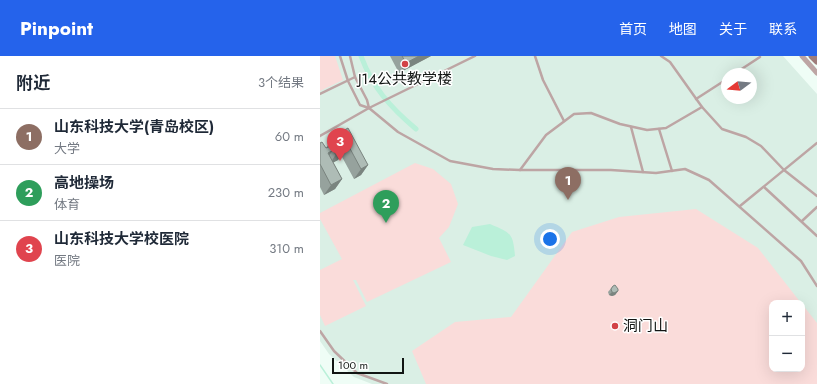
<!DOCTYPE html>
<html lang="zh">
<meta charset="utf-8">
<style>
:root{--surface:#fff;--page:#f6f6f7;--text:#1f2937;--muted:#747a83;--line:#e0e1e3;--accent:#2563eb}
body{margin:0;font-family:Jost,"Noto Sans SC",sans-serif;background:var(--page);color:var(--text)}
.controls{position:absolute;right:12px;bottom:12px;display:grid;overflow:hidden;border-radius:8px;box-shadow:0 4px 16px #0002}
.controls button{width:36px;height:36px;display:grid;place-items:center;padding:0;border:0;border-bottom:1px solid var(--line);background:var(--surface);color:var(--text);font:20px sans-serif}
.compass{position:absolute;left:401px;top:12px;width:36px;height:36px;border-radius:50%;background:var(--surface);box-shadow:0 4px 16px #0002;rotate:254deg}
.scale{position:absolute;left:12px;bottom:10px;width:72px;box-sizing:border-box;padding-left:4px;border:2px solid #111513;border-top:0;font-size:11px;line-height:14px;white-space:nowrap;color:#111513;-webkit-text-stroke:3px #fff;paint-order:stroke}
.you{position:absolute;left:230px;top:183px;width:14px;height:14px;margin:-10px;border:3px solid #fff;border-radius:50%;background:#1a73e8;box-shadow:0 0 0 6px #1a73e833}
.badge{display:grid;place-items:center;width:26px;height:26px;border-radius:50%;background:var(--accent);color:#fff;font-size:13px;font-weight:700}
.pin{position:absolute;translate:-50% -33px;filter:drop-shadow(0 1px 2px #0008)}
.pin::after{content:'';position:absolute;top:21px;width:14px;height:12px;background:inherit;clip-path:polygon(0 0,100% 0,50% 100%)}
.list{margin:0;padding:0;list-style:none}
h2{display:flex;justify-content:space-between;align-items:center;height:52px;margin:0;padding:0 16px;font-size:17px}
h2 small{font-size:13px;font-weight:400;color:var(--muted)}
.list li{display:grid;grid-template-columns:26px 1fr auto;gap:12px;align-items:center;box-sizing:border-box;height:56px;padding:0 16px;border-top:1px solid var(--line)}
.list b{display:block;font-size:15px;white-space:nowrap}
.list p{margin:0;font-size:13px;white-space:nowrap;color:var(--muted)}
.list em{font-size:13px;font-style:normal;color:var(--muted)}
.map{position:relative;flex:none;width:497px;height:328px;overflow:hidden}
header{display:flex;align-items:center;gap:24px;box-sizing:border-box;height:56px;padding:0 20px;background:var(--accent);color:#fff}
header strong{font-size:19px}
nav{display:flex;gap:22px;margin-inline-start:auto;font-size:14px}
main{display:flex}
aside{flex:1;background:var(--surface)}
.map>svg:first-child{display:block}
.built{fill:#daefe5;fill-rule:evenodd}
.green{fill:#fadcda}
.water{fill:#baf0d9}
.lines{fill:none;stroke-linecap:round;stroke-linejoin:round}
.stream{stroke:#baf0d9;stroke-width:1.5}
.canal{stroke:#baf0d9;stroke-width:5}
.lane{stroke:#bda5a4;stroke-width:2.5}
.street{stroke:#bda5a4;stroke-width:5}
.secondary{stroke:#9f7d7b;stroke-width:7}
.wall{fill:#96a29d}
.shaded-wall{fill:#7a847f}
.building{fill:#aebcb6;stroke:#7a847f}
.poi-dot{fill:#d24247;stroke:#fff;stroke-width:1.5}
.labels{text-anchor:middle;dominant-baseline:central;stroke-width:3;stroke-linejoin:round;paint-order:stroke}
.poi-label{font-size:15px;fill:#111513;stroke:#fff}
</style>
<header>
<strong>Pinpoint</strong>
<nav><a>首页</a><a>地图</a><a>关于</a><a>联系</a></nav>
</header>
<main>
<aside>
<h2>附近<small>3个结果</small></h2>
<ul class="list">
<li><span class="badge" style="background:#8d6e63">1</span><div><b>山东科技大学(青岛校区)</b><p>大学</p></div><em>60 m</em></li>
<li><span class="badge" style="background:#2e9e5b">2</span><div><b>高地操场</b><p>体育</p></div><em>230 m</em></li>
<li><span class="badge" style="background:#e0444e">3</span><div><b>山东科技大学校医院</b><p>医院</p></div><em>310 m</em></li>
</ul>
</aside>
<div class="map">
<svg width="497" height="328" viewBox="0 0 497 328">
<rect width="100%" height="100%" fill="#effdf6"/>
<path class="built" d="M0,0H463L497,38V328H52L34,321L9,298L0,285ZM407,18H431V42H407ZM452,247H482V313H452Z"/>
<g class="green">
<polygon points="0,0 15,0 23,24 0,35"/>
<polygon points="95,107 113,113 131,128 138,148 129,171 119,182 131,206 47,246 36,224 33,224 46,250 5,270 0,259 0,214 22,203 0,163 0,157"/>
<polygon points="376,153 438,192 481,247 452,247 452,313 482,313 482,248 497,267 497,328 106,328 92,295 135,266 191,261 252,176 299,161"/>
</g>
<path class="water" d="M170,168C191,177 193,177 195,200L187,204L171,200L143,189L152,171Z"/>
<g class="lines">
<polyline class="stream" points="0,309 13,328"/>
<path class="canal" d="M41,0C53,32 70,51 96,73"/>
<g class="lane">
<polyline points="20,0 28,25 40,49 49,52 78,76 130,105 173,113 200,114 291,114 336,117 365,113 389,124 481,205 497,230"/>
<polyline points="30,0 35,21 47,44 49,52"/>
<polyline points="215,0 223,24 244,65"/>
<polyline points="341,0 350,6 382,51 402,73 426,81 441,90 464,114 497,140"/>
<polyline points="414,18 440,1"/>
<polyline points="0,38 35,21"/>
<polyline points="376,43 407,23"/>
<polyline points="311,71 323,116"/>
<polyline points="339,73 352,115"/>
<polyline points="0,80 49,52 155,0"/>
<polyline points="200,114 226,79 254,58 271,57 300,68 327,74 346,72 382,51"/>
<polyline points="444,131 497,180"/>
<polyline points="420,150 497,87"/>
<polyline points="482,165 497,151"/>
<polyline points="0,275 14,295 37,317 67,328"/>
</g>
<polyline class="street" points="482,0 497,17"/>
<polyline class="secondary" points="492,0 497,5"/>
</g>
<g class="wall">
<polygon points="70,0 111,0 79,17"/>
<polygon points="21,76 48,109 41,119 34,123 21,99 18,104 13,106 22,123 15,133 4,139 0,131 0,87 6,92 9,87 15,84"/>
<polygon points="293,230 298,235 295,239 292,240 289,239 288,236"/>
</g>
<g class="shaded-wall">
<polygon points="99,0 111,0 79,17 86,7"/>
<polygon points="27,87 20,96 25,94 18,104 9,109 22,89"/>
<polygon points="13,94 6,104 8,97"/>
<polygon points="48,109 41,119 34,123 41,113"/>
<polygon points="22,123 15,133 4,139 11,129"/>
<polygon points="298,235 295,239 292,240 289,239 292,236"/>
</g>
<g class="building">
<polygon points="82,0 99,0 86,7"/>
<polygon points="28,72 48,109 41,113 27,87 22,89 25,94 16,99 13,94 8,97 22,123 11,129 0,108 0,87 2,86 6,92 11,90 9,87 18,82 20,85 24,82 21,76"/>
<polygon points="295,229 298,233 298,235 294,237 292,236 291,233 293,230"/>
</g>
<g class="poi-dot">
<circle cx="85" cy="8" r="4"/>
<circle cx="295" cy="270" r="4"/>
</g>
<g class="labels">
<g class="poi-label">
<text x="85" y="23">J14公共教学楼</text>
<text x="303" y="270" text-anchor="start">洞门山</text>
</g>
</g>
</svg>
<div class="controls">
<button>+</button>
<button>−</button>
</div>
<svg class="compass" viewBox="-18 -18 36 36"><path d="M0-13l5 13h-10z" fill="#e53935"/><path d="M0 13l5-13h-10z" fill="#747a83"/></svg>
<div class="scale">100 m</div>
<div class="you"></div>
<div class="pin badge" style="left:248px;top:144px;background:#8d6e63">1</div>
<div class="pin badge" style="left:66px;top:167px;background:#2e9e5b">2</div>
<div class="pin badge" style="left:20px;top:105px;background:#e0444e">3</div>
</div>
</main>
